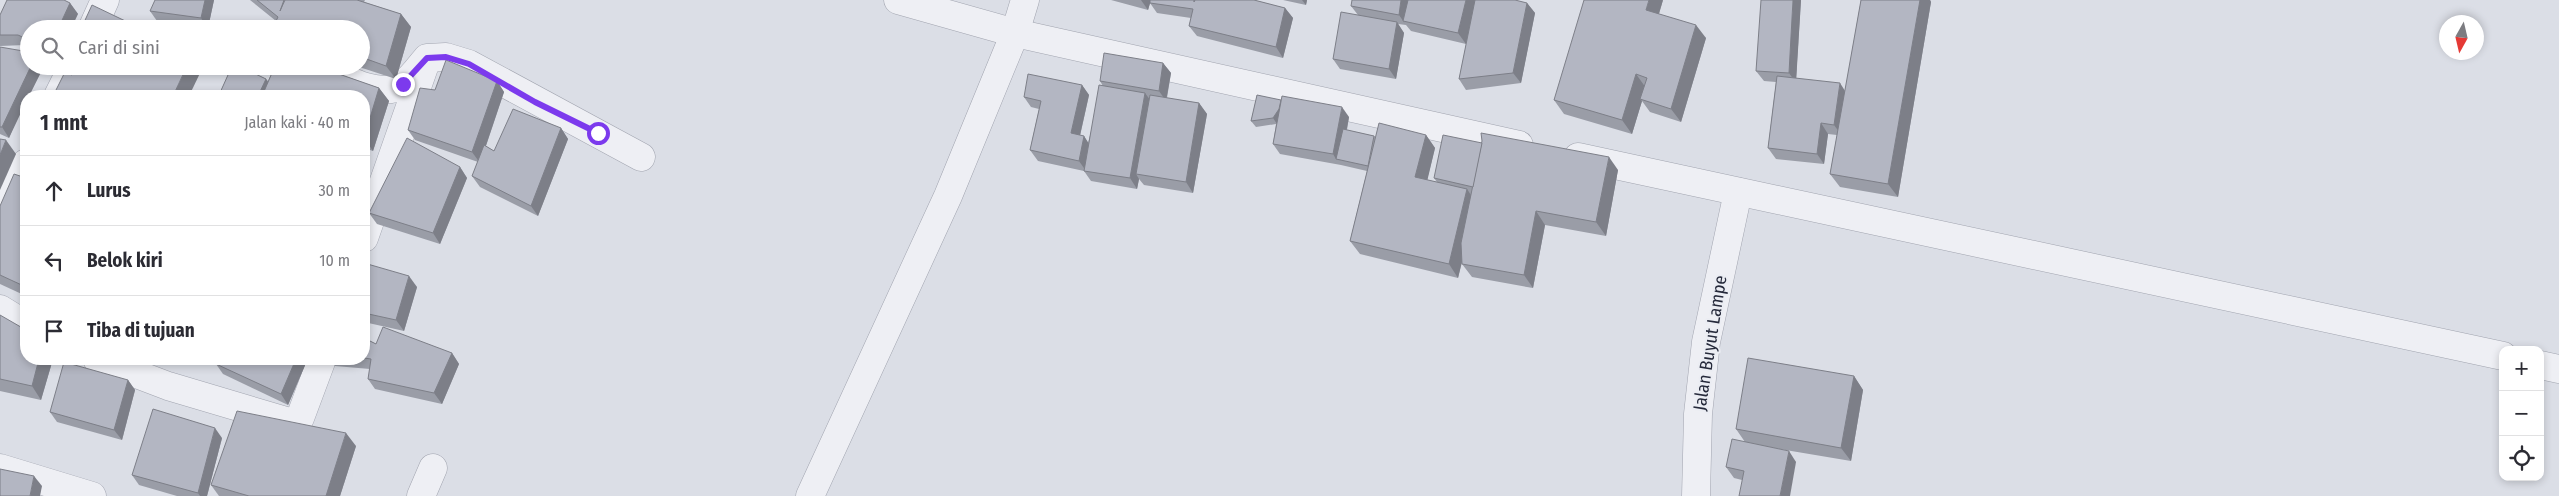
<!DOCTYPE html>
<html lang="id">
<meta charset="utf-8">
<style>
:root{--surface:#fff;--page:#f7f7f7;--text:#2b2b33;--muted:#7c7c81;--line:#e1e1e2}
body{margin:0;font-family:"Fira Sans Condensed",sans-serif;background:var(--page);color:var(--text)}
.controls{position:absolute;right:15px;bottom:15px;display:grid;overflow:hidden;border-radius:10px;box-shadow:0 2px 8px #0003}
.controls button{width:45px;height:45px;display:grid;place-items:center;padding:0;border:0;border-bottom:1px solid var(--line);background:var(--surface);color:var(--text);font:25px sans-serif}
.compass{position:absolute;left:2439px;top:15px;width:45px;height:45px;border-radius:50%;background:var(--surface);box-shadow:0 2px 8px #0003;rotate:188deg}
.stop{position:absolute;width:15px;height:15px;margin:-11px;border:4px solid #7c3aed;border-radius:50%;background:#fff}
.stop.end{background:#7c3aed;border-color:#fff;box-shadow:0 1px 5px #0008}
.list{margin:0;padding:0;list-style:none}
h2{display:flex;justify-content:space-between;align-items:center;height:65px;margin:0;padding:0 20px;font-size:21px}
h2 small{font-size:16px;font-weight:400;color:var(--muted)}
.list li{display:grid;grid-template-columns:32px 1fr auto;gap:15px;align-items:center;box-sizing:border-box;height:70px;padding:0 20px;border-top:1px solid var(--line)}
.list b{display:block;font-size:19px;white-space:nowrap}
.list em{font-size:16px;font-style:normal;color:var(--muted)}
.icon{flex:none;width:28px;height:28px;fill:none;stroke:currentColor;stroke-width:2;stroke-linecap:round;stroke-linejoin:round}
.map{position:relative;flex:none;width:2559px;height:496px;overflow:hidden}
.search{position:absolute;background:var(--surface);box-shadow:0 2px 8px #0003;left:20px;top:20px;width:350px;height:55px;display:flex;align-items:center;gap:12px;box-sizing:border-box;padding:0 18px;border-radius:28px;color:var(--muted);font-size:19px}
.panel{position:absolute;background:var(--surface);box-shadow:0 2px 8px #0003;left:20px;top:90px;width:350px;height:275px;border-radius:20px}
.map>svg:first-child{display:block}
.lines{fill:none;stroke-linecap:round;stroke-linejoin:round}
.minor-casing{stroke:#a1a4af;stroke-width:29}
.minor{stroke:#eeeff4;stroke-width:28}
.wall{fill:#9a9da7}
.shaded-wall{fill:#7d7f88}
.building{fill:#b3b6c2;stroke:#7d7f88}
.route{stroke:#7c3aed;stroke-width:6}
.labels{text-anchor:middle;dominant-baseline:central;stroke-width:4;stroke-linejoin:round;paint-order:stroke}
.street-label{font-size:18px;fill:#262a3b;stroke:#ebedf3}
</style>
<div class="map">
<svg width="2559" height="496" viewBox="0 0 2559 496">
<rect width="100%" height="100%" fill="#dbdee6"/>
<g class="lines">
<defs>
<g id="minor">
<polyline points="898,0 1015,33 1519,145"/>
<polyline points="92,29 105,0"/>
<path d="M318,66C341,76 379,101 403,84C412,78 420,66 427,58L446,57L469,64L641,157"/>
<polyline points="58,96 73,66"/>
<polyline points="1578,157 2503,356"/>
<polyline points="0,220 26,163"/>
<polyline points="364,238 424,67"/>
<polyline points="0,309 26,325"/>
<polyline points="97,359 168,386 289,422 300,418 322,359"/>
<polyline points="2540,365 2559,369"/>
<polyline points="0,468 92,496"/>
<polyline points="421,496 433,468"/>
<polyline points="810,496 948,196 1015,33 1025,0"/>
<polyline points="1696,496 1698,414 1706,342 1738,192"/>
</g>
</defs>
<use href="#minor" class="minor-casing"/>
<use href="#minor" class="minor"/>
</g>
<g class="wall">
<polygon points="214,0 208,28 157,21 150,11"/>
<polygon points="250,0 365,0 364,2 401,14 411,27 396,79 356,66 361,66 361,29 276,21"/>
<polygon points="1111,0 1254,0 1285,8 1293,18 1283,58 1197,36 1189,26 1191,18 1157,13 1150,3 1148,10"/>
<polygon points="1283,0 1307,0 1306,5"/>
<polygon points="1663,0 1659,14 1706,38 1681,122 1650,112 1642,101 1632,134 1564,114 1554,100"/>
<polygon points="1801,0 1796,78 1845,91 1861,0 1930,0 1931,2 1898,197 1840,187 1830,174 1837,135 1828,134 1824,164 1776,159 1768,148 1776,82 1764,81 1756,71"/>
<polygon points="70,3 78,14 29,29 29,47 25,45 0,46 0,15"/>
<polygon points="1527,3 1535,13 1521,83 1466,90 1459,79 1472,16 1466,44 1411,31 1406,25 1398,24 1404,33 1396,79 1340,69 1333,59 1358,15 1351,6"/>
<polygon points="0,47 29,66 44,66 29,96 26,96 9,138 0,134"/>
<polygon points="1163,63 1171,73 1167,98 1199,103 1207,114 1193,193 1144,185 1139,179 1137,189 1091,181 1084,171 1038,161 1030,150 1039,109 1031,107 1024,97 1082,85 1089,95 1080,136 1084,136 1088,143 1103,86 1100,81"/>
<polygon points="232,66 239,66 266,79 268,81 275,66 316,66 379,88 389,101 373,151 364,148 364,96 219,96 219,95"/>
<polygon points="497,81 504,92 486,146 494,151 561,128 568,139 538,216 480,187 472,176 478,162 415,140 408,130 435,90"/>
<polygon points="1257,95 1349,117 1347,130 1374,136 1376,137 1426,135 1435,148 1427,180 1437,182 1434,178 1482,143 1618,170 1606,236 1545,225 1533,288 1472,277 1462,264 1462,262 1458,278 1360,254 1350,241 1367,171 1341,165 1280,154 1273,144 1276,124 1256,127 1251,121"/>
<polygon points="460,167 467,178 440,244 377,224 369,213"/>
<polygon points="26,178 26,296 0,284 0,206"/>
<polygon points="364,263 417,287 404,331 364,322"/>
<polygon points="0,315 26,359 53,359 41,400 0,391"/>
<polygon points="364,338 376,344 452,353 459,364 442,404 375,389 368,379 370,369 335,366 330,359 364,359"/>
<polygon points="218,359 302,359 306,363 288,405 223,374 216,364"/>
<polygon points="1854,376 1863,390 1851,461 1768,447 1796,462 1742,480 1734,478 1726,467 1745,442 1736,429"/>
<polygon points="128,380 135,390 122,440 57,422 50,412"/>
<polygon points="222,438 207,496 177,496 139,485 132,475"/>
<polygon points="356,446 340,496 219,496 211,485"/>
</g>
<g class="shaded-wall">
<polygon points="205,0 214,0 208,28 201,18"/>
<polygon points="1141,0 1151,0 1148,10"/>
<polygon points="1302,0 1307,0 1306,5"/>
<polygon points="1401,0 1411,0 1403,21 1406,25 1399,15"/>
<polygon points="1466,0 1476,0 1466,44 1458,33"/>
<polygon points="1649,0 1663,0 1656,23 1646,10"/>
<polygon points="1793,0 1801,0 1796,83 1789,73"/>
<polygon points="1920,0 1930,0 1931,2 1898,197 1888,184"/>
<polygon points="70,3 78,14 71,29 58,29"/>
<polygon points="1527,3 1535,13 1521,83 1513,73"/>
<polygon points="1285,8 1293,18 1283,58 1276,47"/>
<polygon points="401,14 411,27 396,79 386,66"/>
<polygon points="1397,22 1404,33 1396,79 1389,69"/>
<polygon points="1696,25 1706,38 1681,122 1671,109"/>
<polygon points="1163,63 1171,73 1166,101 1159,91"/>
<polygon points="31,66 44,66 29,96 26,96 26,102 9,138 2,127"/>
<polygon points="187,66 203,67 189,96 173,96"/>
<polygon points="1636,74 1646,88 1640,99 1642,101 1632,134 1622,120"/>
<polygon points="266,79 270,85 265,96 258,96"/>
<polygon points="497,81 504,92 480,163 472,152"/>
<polygon points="1840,83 1847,94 1842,136 1834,125"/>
<polygon points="1082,85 1089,95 1078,144 1071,133"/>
<polygon points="379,88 389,101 373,151 364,138"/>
<polygon points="1145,93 1153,104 1136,174 1139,179 1137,189 1130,178"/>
<polygon points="1285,100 1277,124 1273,118"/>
<polygon points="1199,103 1207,114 1193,193 1186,182"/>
<polygon points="1342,107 1349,117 1341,160 1336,159 1333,154"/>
<polygon points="1821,123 1828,134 1824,164 1817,154"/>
<polygon points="561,128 568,139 538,216 531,206"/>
<polygon points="1426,135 1435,148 1425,190 1415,177"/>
<polygon points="1084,136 1091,147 1086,171 1079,161"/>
<polygon points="6,140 16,154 0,190 0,155"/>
<polygon points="1609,157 1618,170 1606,236 1596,222"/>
<polygon points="460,167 467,178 440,244 433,233"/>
<polygon points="1467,189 1476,203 1458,278 1449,264"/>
<polygon points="1536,211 1545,225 1533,288 1524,275"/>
<polygon points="409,276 417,287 404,331 396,320"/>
<polygon points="452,353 459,364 442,404 434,393"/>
<polygon points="39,359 53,359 41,400 32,386"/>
<polygon points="296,359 302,359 306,363 288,405 281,394"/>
<polygon points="1854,376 1863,390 1851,461 1841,448"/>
<polygon points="128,380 135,390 122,440 114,430"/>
<polygon points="215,428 222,438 207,496 200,496 198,493"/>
<polygon points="346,433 356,446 340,496 326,496"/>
<polygon points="1789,451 1796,462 1790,496 1780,496"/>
<polygon points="34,476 42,486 40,496 30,496"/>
</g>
<g class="building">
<polygon points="7,0 64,0 70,3 58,29 29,29 29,40 18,35 0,35 0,15"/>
<polygon points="155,0 205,0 201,18 150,11"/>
<polygon points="257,0 284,0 280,11 285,0 357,0 401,14 386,66 361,57 361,29 272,29 278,17"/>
<polygon points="1150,0 1194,0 1194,2 1195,0 1254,0 1285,8 1276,47 1189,26 1193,9 1150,3"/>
<polygon points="1352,0 1401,0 1399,15 1351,6"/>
<polygon points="1408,0 1466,0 1458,33 1403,21"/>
<polygon points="1475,0 1515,0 1527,3 1513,73 1459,79"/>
<polygon points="1584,0 1649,0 1646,10 1696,25 1671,109 1640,99 1647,78 1636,74 1622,120 1554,100"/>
<polygon points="1761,0 1793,0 1789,73 1756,71"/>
<polygon points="1861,0 1920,0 1888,184 1830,174"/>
<polygon points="92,5 142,29 81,29"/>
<polygon points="1341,12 1397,22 1389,69 1333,59"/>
<polygon points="0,47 29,52 29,66 31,66 2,127 0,127"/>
<polygon points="1104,53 1163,63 1159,91 1100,81"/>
<polygon points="446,60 497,81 472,152 408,130 420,88 435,90"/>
<polygon points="77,66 94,66 103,71 103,66 187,66 173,96 53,96 65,72 72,75"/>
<polygon points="232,66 239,66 266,79 258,96 221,96 219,95"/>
<polygon points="275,66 316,66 379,88 364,138 364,96 262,96"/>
<polygon points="1028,74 1082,85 1071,133 1084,136 1079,161 1030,150 1041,101 1024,97"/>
<polygon points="1777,76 1840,83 1834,125 1821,123 1817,154 1768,148"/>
<polygon points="1099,85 1145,93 1130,178 1084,171"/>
<polygon points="1150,95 1199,103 1186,182 1136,174"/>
<polygon points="1257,95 1281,100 1279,109 1273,118 1251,121"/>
<polygon points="1282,96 1342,107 1333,154 1273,144"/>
<polygon points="513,109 561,128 531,206 472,176 484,145 494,151"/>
<polygon points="1379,123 1426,135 1415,177 1467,189 1449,264 1350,241"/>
<polygon points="1343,129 1374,136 1368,166 1336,159"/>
<polygon points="1481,133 1609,157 1596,222 1536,211 1524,275 1462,264 1461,243 1482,141"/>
<polygon points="1443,135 1482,143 1473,187 1434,178"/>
<polygon points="407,138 460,167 433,233 369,213"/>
<polygon points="0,139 6,140 0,155"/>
<polygon points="14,174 26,178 26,287 0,275 0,206"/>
<polygon points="364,263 409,276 396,320 364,313"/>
<polygon points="0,315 26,330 26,359 39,359 32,386 0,379"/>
<polygon points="383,327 452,353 434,393 368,379 371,359 364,358 364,338 376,344"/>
<polygon points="1748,358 1854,376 1841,448 1736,429"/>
<polygon points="218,359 296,359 281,394 216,364"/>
<polygon points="64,362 128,380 114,430 50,412"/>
<polygon points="153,409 215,428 198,493 132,475"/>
<polygon points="237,411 346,433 326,496 249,496 211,485"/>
<polygon points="1732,439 1789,451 1780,496 1739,496 1744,471 1726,467"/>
<polygon points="0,469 34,476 30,496 0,496"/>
</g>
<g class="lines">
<polyline class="route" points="403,84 427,58 446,57 469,64 535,102 598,133"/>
</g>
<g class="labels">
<g class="street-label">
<text transform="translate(1710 343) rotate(-81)">Jalan Buyut Lampe</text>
</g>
</g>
</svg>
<div class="controls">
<button>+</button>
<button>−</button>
<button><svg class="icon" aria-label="locate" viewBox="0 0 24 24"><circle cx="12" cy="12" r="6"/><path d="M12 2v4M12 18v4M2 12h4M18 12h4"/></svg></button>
</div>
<svg class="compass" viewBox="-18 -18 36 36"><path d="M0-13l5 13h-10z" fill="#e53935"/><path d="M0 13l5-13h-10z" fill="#7c7c81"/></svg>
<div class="stop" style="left:598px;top:133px"></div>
<div class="stop end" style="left:403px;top:84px"></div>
<div class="search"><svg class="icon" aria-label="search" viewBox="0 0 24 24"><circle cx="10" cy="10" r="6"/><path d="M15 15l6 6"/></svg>Cari di sini</div>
<section class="panel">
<h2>1 mnt<small>Jalan kaki · 40 m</small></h2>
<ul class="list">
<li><svg class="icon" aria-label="ahead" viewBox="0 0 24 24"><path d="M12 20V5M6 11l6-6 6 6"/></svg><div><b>Lurus</b></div><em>30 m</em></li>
<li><svg class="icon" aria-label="left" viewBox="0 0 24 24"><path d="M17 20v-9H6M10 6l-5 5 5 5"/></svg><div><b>Belok kiri</b></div><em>10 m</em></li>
<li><svg class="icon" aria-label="arrive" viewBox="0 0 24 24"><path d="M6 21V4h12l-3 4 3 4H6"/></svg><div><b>Tiba di tujuan</b></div></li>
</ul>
</section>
</div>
